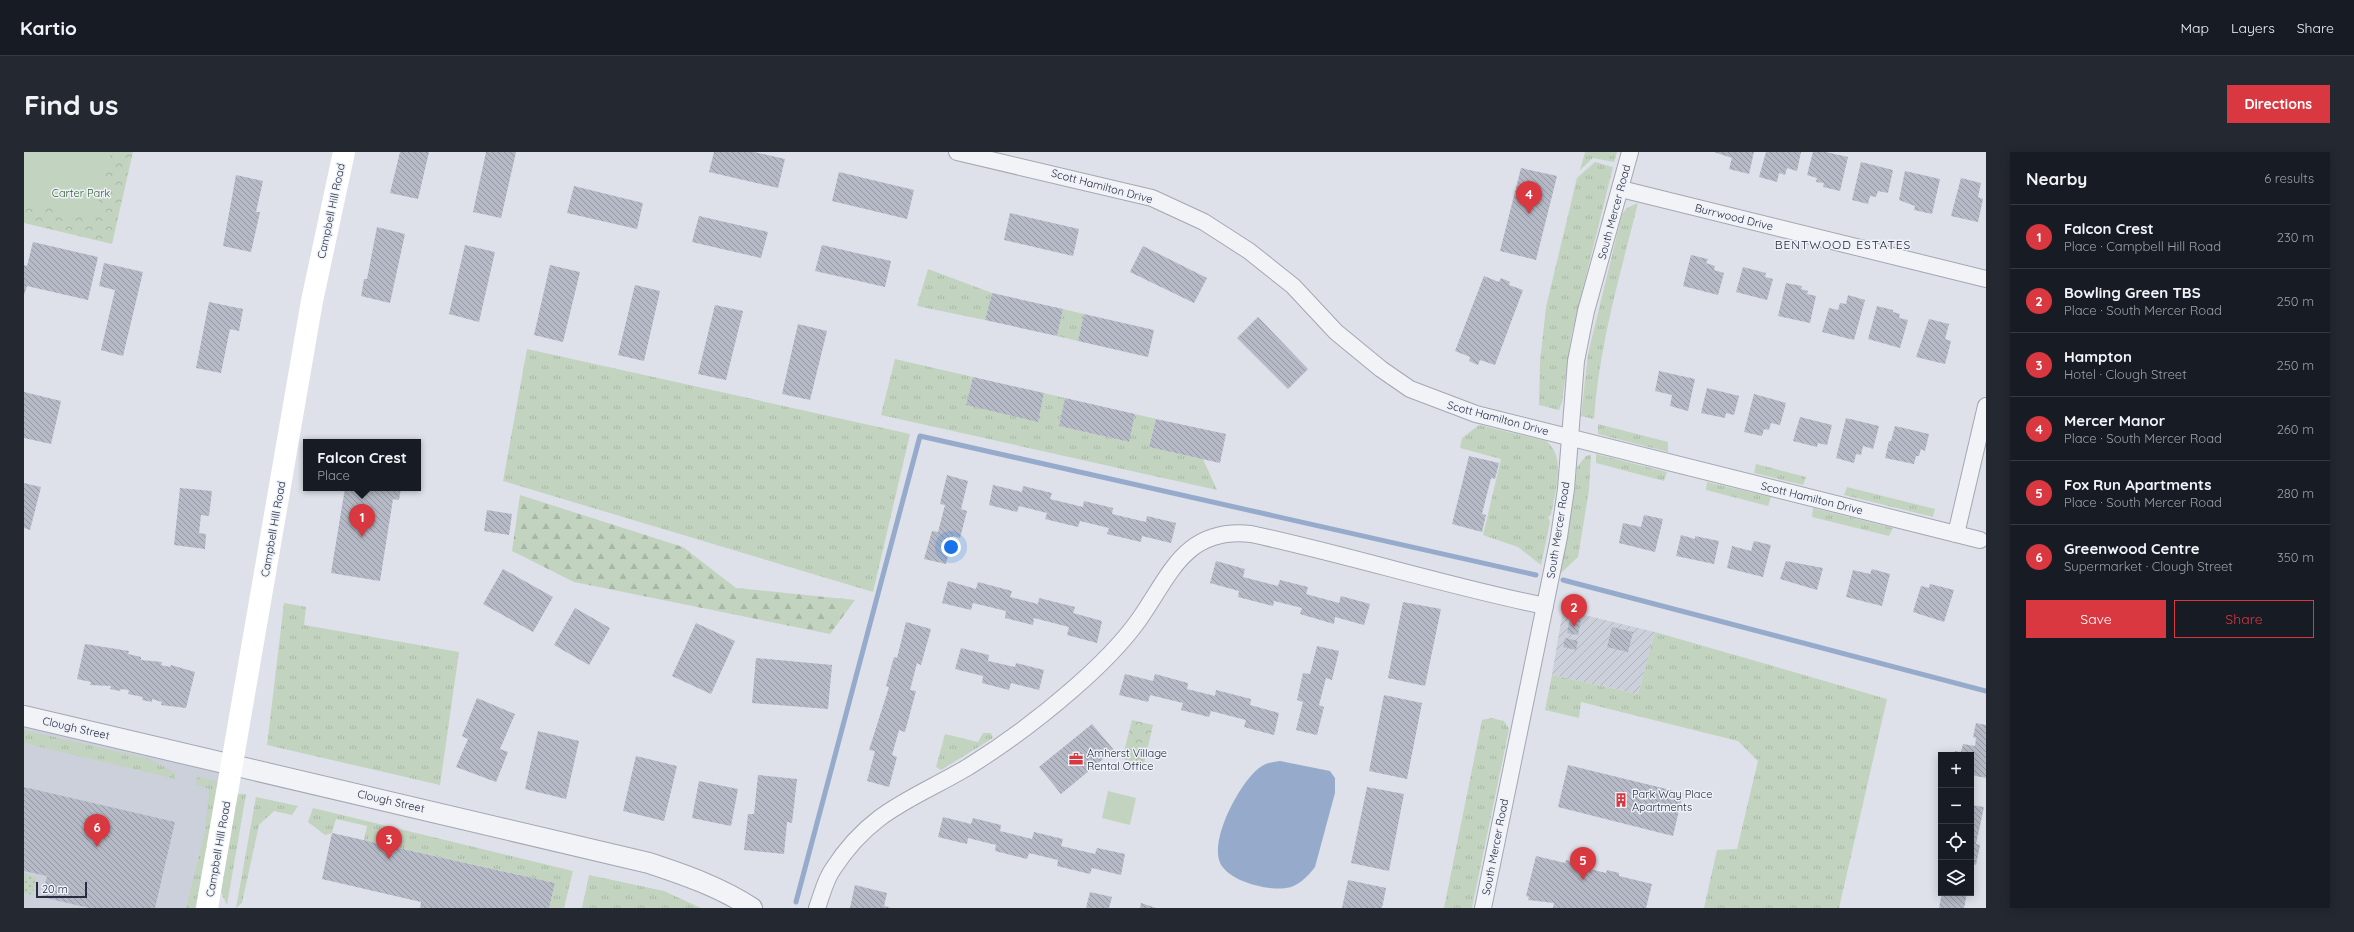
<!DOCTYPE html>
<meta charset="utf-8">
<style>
:root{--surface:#171b24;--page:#242831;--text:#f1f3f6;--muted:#9ea1a6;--line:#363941;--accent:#d93840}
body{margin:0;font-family:Quicksand,sans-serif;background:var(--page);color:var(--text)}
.controls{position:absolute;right:12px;bottom:12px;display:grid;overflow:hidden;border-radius:0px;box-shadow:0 2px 10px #0003}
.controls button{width:36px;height:36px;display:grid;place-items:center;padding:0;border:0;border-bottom:1px solid var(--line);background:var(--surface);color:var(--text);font:20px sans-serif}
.scale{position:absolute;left:12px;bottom:10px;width:51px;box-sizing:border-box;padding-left:4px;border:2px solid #262d41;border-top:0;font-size:11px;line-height:14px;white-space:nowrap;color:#262d41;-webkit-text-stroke:3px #eef1f7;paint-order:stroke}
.you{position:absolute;left:927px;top:395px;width:14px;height:14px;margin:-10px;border:3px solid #fff;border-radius:50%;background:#1a73e8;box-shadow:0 0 0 6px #1a73e833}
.badge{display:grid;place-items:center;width:26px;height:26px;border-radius:50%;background:var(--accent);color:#fff;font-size:13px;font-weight:700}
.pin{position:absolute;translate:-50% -33px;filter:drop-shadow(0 1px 2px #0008)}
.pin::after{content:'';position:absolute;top:21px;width:14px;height:12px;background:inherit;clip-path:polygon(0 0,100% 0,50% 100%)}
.popup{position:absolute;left:279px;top:287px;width:118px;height:52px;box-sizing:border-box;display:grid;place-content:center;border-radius:0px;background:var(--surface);filter:drop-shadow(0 1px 3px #0005);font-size:13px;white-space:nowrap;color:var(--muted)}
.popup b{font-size:15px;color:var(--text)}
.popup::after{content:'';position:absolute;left:50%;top:100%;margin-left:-8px;border:8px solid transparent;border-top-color:var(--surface)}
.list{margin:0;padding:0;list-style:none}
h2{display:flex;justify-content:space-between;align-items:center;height:52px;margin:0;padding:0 16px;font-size:17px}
h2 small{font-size:13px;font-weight:400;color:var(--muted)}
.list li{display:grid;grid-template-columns:26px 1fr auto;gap:12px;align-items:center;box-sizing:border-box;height:64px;padding:0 16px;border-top:1px solid var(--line)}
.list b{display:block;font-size:15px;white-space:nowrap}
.list p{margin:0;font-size:13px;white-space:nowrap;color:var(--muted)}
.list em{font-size:13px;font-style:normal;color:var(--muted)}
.actions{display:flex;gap:8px;padding:12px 16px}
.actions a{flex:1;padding:9px 0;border:1px solid var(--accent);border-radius:0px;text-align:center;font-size:14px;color:var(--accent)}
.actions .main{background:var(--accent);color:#fff}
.icon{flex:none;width:22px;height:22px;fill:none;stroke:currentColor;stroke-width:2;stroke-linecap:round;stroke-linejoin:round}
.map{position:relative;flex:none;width:1962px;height:756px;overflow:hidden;border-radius:0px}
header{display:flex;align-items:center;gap:24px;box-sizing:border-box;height:56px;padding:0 20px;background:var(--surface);border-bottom:1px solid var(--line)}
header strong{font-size:19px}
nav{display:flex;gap:22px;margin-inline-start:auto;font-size:14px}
.intro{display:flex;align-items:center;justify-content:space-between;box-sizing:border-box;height:96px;padding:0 24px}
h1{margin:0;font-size:28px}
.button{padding:10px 18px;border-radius:0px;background:var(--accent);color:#fff;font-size:14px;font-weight:700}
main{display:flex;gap:24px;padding:0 24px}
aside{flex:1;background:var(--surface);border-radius:0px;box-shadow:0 2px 10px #0003}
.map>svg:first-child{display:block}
.built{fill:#ccd0db}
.industrial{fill:url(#industrial-furrows)}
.grass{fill:url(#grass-tufts)}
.forest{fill:url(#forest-firs)}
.park{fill:url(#park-crowns)}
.garden{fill:url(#garden-dots)}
.pitch{fill:#c2d4bf}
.water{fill:#96abcc}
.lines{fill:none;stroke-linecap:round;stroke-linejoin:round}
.stream{stroke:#96abcc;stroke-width:5}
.building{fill:url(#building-back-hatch)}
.minor-casing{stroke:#a3a7b3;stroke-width:18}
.tertiary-casing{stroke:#a3a7b3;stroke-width:22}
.minor{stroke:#f1f3f7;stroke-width:16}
.tertiary{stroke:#f1f3f7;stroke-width:20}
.secondary{stroke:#fff;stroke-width:22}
.labels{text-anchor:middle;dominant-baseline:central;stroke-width:3;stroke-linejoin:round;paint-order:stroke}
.street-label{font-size:11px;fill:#262d41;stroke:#eef1f7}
.park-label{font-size:11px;fill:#365e32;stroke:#eef1f7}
.poi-label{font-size:11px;fill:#262d41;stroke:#eef1f7;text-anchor:start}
.neighbourhood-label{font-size:12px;letter-spacing:1px;fill:#181e32;stroke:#eef1f7}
</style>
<header>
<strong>Kartio</strong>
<nav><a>Map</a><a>Layers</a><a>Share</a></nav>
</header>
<div class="intro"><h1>Find us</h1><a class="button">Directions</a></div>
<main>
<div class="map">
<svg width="1962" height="756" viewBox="0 0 1962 756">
<defs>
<pattern id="industrial-furrows" width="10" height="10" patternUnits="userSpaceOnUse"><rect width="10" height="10" fill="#ccd0db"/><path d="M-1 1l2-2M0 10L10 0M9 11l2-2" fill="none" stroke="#afb3bd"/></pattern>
<pattern id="grass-tufts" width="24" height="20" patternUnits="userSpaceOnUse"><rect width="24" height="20" fill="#c2d4bf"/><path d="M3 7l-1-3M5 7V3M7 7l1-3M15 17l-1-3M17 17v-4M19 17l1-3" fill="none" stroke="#a7b6a5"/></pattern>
<pattern id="forest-firs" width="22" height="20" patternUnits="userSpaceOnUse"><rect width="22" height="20" fill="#c2d4bf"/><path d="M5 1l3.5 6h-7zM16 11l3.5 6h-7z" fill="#a7b6a5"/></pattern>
<pattern id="park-crowns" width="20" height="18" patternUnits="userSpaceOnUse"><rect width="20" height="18" fill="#c2d4bf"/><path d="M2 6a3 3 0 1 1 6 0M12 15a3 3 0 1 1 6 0" fill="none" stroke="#a7b6a5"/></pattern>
<pattern id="garden-dots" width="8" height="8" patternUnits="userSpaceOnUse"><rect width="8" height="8" fill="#c2d4bf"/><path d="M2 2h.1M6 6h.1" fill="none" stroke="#a7b6a5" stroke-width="1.8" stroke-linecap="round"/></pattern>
<pattern id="building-back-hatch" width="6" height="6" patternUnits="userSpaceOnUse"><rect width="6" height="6" fill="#b5bac6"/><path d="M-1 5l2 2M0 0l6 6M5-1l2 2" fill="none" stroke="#9398a2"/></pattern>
</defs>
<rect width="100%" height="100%" fill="#dee1e9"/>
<polygon class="built" points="0,564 209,612 183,756 0,756"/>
<polygon class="industrial" points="1539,458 1631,480 1614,542 1528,523"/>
<g class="grass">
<polygon points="1561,0 1593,0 1590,10 1569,6 1556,18"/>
<polygon points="1571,10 1589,15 1547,185 1538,250 1535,258 1515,253 1516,210 1522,155 1553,26"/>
<path d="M1614,51C1596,123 1575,194 1570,267L1557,264L1564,202L1598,62L1603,56Z"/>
<polygon points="904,117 968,141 961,168 893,154"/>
<polygon points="1039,157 1060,162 1054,189 1033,184"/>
<polygon points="503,197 886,282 849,440 479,329"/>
<polygon points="871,207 949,225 942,253 1014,269 1020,241 1041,246 1035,274 1104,290 1111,262 1132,267 1125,295 1179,307 1193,338 857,263"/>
<polygon points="1574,272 1644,290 1644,300 1574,282"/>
<path d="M1455,273L1522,289C1543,305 1531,340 1527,363L1524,365L1526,370L1517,413L1494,395L1459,383L1477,307L1436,296L1438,286Z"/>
<polygon points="1572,302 1643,320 1640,329 1572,311"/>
<polygon points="1567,303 1565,338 1554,405 1536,422 1549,351 1553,315 1562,304"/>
<polygon points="1732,312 1782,325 1779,333 1730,321"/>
<polygon points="1683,330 1747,345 1744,354 1682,338"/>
<polygon points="1823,335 1911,357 1909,365 1820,343"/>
<polygon points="1789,356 1869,376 1865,384 1788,365"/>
<polygon points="260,451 282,455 280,473 435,500 416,633 243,593"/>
<polygon points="1631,480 1863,547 1815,756 1680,756 1693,698 1713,697 1734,609 1714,589 1557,550 1555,566 1521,558 1528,523 1614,542"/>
<polygon points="1467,566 1480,569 1485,577 1448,756 1420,756 1458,568"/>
<polygon points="0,578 126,607 151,621 151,627 0,591"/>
<polygon points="959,581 967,581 969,586 917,618 912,615 921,582 954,590"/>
<polygon points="173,625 195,630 191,663 171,756 162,756 181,679 185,637 171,632"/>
<polygon points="212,642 222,642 203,753 195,736"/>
<polygon points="232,645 274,654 268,663 250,659 235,673 218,751 212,756"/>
<polygon points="289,656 549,719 540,756 525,756 531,731 340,688 343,674 312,667 308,681 301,683 284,670"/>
<polygon points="565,723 640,739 677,756 558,756"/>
</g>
<polygon class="forest" points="496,343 659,395 712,436 831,448 806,482 550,430 488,399"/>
<g class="park">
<polygon points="0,0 109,0 88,92 0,71"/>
<polygon points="1108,568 1129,573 1120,612 1098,607"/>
</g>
<polygon class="garden" points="0,722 12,725 9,743 0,741"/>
<g class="pitch">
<polygon points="0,0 87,0 70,67 0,50"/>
<polygon points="1084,639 1112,646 1106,673 1078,666"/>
</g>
<path class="water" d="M1256,609L1306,619L1311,626V641L1291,715C1284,724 1274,735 1262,736C1244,739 1201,729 1195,708C1188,683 1216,631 1235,616C1241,611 1248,610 1256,609Z"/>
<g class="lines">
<g class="stream">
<polyline points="1539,428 1962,539"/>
<polyline points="772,750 896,284 1512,423"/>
</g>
</g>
<g class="building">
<polygon points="376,0 405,0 394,47 366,41"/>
<polygon points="462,0 492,0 477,66 449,60"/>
<polygon points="690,0 730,0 761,7 754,36 685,20"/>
<polygon points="1690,0 1730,0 1725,22 1705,17 1708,6"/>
<polygon points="1742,0 1777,0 1773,19 1763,16 1761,23 1755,21 1753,30 1735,25"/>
<polygon points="1789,0 1802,0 1824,5 1816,39 1799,35 1800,31 1792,30 1793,26 1783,23"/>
<polygon points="1837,10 1869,18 1864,41 1854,39 1852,45 1846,44 1844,52 1828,48"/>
<polygon points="1497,16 1533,24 1512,108 1476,99"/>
<polygon points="1881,19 1916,27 1908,62 1890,58 1891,54 1875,48"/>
<polygon points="815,20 890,38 883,67 808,49"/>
<polygon points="212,23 239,29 232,60 236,60 227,100 199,94"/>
<polygon points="1937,26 1957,31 1954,45 1959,47 1954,70 1927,64"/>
<polygon points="550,34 619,51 613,77 543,61"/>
<polygon points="986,61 1055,77 1049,104 980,88"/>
<polygon points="675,64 744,80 737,106 668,90"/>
<polygon points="353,75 381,82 366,151 337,144 340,127 343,127"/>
<polygon points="9,90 74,105 64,148 3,134 0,143 0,113 3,114"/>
<polygon points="441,93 471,100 455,170 425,162"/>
<polygon points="798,93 867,109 861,135 791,119"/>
<polygon points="1119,94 1183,126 1170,151 1106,120"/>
<polygon points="1667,103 1684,107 1682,111 1691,114 1690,118 1700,121 1694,143 1659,134"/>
<polygon points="80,111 119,120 99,204 77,198 91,138 75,134"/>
<polygon points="526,113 556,120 539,190 510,183"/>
<polygon points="1719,115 1742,121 1741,125 1749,127 1743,148 1712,140"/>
<polygon points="1460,124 1475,130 1477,126 1486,130 1485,133 1499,138 1471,213 1456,208 1454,213 1445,209 1446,205 1431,199"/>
<polygon points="1762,131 1778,134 1777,137 1784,139 1783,142 1792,144 1786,171 1754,164"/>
<polygon points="611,133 636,139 620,209 594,203"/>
<polygon points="968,141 1039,157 1033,184 961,168"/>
<polygon points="1824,143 1841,148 1830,188 1798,180 1805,156 1814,158 1816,151 1822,152"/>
<polygon points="185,150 219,157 215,179 206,177 197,221 172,216"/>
<polygon points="691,153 719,159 702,228 674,222"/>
<polygon points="1853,154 1869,158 1869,160 1876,162 1875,166 1884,168 1876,196 1844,187"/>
<polygon points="1060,162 1130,178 1124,205 1054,189"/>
<polygon points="1234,165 1284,217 1264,237 1213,186"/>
<polygon points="1905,167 1925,172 1921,187 1927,189 1921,212 1892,205"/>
<polygon points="774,172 803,179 786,248 758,242"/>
<polygon points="1635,219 1671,227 1664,259 1646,254 1648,243 1631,239"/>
<polygon points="949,225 1020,241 1014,270 942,253"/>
<polygon points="1683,236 1715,244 1710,263 1702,261 1701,266 1677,261"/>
<polygon points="0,240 37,249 27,292 0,286"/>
<polygon points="1730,242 1762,251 1756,273 1747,271 1745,278 1740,277 1738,284 1720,280"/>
<polygon points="1041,246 1111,262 1105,290 1035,274"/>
<polygon points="1776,265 1808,273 1803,293 1794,291 1793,295 1769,289"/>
<polygon points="1822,266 1855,274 1849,297 1839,294 1837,303 1832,302 1830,311 1812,306"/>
<polygon points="1132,267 1202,282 1196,311 1125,295"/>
<polygon points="1871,274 1905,282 1901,299 1897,297 1895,304 1892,304 1890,312 1861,306 1865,289 1867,289"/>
<polygon points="1445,304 1475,311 1471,327 1467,326 1458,362 1462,363 1458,380 1428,372"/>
<polygon points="923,323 944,329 937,357 943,359 936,386 929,384 922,412 900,407 908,379 914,380 921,353 916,352"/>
<polygon points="0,331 17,335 6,378 0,376"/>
<polygon points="969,333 998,340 999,334 1028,341 1026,347 1059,355 1060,349 1089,356 1088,362 1122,370 1123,364 1152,371 1147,391 1118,384 1117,390 1083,382 1085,376 1056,369 1054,375 1021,367 1023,361 995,354 993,360 965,353"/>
<polygon points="156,336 188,339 185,364 177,363 175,381 182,382 181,397 150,393"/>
<polygon points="321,336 377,336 375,348 369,347 356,429 307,421"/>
<polygon points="463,358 488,362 485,383 460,379"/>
<polygon points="1620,363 1639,367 1631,400 1595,391 1599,371 1617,375"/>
<polygon points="1657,383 1671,387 1671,384 1695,389 1690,412 1652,404"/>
<polygon points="1730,389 1747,393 1739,425 1703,416 1708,394 1727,399"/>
<polygon points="1192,409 1221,417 1219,425 1254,434 1256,428 1284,435 1282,442 1315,451 1317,444 1346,452 1340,473 1311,465 1310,472 1276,462 1278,456 1250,449 1249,454 1214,445 1215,439 1186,431"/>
<polygon points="1762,409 1799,416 1793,438 1756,427"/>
<polygon points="479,417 529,445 509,480 459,452"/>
<polygon points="1848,417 1866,422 1858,454 1822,445 1829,418 1846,422"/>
<polygon points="924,429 952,437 954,430 988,439 986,445 1014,452 1015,446 1051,455 1049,461 1078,469 1073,491 1043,483 1045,475 1010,466 1009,473 981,466 982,459 949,451 947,458 918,451"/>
<polygon points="1906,432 1930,438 1920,470 1889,460 1897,434 1905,436"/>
<polygon points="1379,450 1417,457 1401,534 1364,526"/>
<polygon points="551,456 586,476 565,513 530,493"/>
<polygon points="1546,466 1557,468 1554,483 1543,481"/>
<polygon points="882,470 907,477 897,513 893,511 886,538 892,539 881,580 875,578 868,603 873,605 865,635 843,629 851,599 845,598 865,535 862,534 870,505 873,506"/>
<polygon points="672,471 711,489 687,542 648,524"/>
<polygon points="1588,475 1609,480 1604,500 1583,495"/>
<polygon points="1541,486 1554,489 1552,498 1539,495"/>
<polygon points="61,492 105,499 104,502 117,505 117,508 138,510 137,513 146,515 147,513 171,520 162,556 137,553 138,550 128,547 128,550 118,548 119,545 104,542 105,538 97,537 96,539 86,537 87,534 66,533 67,530 53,527"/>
<polygon points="1293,494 1315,499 1308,528 1302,526 1295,553 1300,555 1293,583 1272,578 1279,550 1273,548 1279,521 1286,522"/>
<polygon points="937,496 965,503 964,509 991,515 992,511 1020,518 1015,538 987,531 985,538 958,531 959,524 931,517"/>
<polygon points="732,506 808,513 804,557 728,551"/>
<polygon points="1101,522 1129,529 1131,522 1164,531 1163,537 1191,544 1192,538 1227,547 1226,553 1255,561 1250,583 1220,575 1222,568 1187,559 1185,565 1157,558 1159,551 1126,543 1124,550 1095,543"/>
<polygon points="1360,543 1398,551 1383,627 1345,619"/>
<polygon points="453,546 491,562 476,597 484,600 472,630 432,615 444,587 438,584"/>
<polygon points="1952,571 1962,573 1962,626 1947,623 1947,603 1930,603 1931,599 1937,600 1939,592 1951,594 1952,586 1949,585"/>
<polygon points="1068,572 1090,598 1037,642 1015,615"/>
<polygon points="514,579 555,589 542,647 501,637"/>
<polygon points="612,604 653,614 640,669 599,659"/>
<polygon points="1544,613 1659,641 1649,684 1534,655"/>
<polygon points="734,623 773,627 768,671 763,670 760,702 720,698 724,662 730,662"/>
<polygon points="675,629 714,637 707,674 668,666"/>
<polygon points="0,635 151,670 131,756 65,756 18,745 23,724 0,719"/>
<polygon points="1343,635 1380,642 1365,719 1327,711"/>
<polygon points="1947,653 1960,655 1952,692 1956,693 1952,713 1947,712"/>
<polygon points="919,665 947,672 949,666 977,673 976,679 1008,687 1010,680 1039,687 1037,694 1071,702 1073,696 1101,702 1097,723 1068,716 1066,722 1033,714 1034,708 1005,701 1003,707 971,699 972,693 944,686 943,692 914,685"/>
<polygon points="308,681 531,731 525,756 396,756 397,750 298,727"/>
<polygon points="1512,704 1541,711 1542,708 1555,711 1554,714 1582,721 1583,718 1595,721 1595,724 1628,732 1622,756 1529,756 1530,751 1504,748 1505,745 1502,744"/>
<polygon points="1324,728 1362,736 1358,756 1318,756"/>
<polygon points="831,733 863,741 860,754 867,756 826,756"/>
<polygon points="1066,740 1088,745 1085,756 1062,756"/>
<polygon points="1918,741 1943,741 1940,756 1915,756"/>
<polygon points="1117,751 1132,756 1116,756"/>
</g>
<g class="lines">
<defs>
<g id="minor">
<polyline points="933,0 1128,46 1180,70 1225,99 1269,134 1312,180 1357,217 1386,237 1452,262 1956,388"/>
<polyline points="1597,37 1962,127"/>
<polyline points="1932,382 1962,254"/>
<path d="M793,756C798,743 801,728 809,717C847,658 888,648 944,615C981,592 1017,565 1049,537C1072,517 1096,494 1114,469C1146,424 1160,375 1227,382C1326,403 1422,434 1521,454"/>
<polyline points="1459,756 1535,385 1542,337 1552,209 1562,159 1606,0"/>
</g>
<path id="tertiary" d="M0,564L625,711C661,723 696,735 728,756"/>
</defs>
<use href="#minor" class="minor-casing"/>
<use href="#tertiary" class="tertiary-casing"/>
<use href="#minor" class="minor"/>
<use href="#tertiary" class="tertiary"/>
<polyline class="secondary" points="183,756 288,149 320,0"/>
</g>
<defs>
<symbol id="office-bare" viewBox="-9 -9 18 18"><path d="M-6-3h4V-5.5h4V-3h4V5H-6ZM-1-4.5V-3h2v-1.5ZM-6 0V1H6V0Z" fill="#d93840" stroke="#eef1f7" stroke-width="2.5" paint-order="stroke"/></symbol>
<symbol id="building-bare" viewBox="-9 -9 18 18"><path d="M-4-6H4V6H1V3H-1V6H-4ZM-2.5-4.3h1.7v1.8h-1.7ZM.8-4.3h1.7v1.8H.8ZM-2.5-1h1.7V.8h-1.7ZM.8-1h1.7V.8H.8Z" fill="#d93840" stroke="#eef1f7" stroke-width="2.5" paint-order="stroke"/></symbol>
</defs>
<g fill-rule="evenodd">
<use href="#office-bare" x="1042" y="597" width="20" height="20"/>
<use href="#building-bare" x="1587" y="638" width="20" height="20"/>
</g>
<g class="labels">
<g class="street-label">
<text transform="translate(1078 34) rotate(15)">Scott Hamilton Drive</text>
<text transform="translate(307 59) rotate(-78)">Campbell Hill Road</text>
<text transform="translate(1590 60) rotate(-75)">South Mercer Road</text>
<text transform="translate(1710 65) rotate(14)">Burrwood Drive</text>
<text transform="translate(1474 266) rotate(15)">Scott Hamilton Drive</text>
<text transform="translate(1788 346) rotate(14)">Scott Hamilton Drive</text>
<text transform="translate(249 377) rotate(-80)">Campbell Hill Road</text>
<text transform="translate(1534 378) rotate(-81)">South Mercer Road</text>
<text transform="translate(52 576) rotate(13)">Clough Street</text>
<text transform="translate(367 649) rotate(13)">Clough Street</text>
<text transform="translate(1471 695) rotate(-79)">South Mercer Road</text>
<text transform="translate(194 697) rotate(-80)">Campbell Hill Road</text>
</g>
<g class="park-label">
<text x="57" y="41">Carter Park</text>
</g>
<g class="poi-label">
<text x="1063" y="601">Amherst Village<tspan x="1063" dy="13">Rental Office</tspan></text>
<text x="1608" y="642">Park Way Place<tspan x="1608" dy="13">Apartments</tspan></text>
</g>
<g class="neighbourhood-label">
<text x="1819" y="92">BENTWOOD ESTATES</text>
</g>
</g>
</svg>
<div class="controls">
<button>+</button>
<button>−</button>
<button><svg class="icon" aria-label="locate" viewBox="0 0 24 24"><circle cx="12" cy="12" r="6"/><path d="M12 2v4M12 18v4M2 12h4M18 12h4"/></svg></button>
<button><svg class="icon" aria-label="layers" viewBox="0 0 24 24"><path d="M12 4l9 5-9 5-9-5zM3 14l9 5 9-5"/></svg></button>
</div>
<div class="scale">20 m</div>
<div class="you"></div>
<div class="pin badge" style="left:338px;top:385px">1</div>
<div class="popup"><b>Falcon Crest</b>Place</div>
<div class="pin badge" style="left:1550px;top:475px">2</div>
<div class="pin badge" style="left:365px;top:707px">3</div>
<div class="pin badge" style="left:1505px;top:62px">4</div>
<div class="pin badge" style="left:1559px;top:728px">5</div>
<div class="pin badge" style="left:73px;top:695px">6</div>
</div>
<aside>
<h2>Nearby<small>6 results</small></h2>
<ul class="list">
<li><span class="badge">1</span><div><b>Falcon Crest</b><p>Place · Campbell Hill Road</p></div><em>230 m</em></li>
<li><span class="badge">2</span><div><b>Bowling Green TBS</b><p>Place · South Mercer Road</p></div><em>250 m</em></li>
<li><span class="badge">3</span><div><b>Hampton</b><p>Hotel · Clough Street</p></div><em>250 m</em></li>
<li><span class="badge">4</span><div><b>Mercer Manor</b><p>Place · South Mercer Road</p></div><em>260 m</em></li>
<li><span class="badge">5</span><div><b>Fox Run Apartments</b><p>Place · South Mercer Road</p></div><em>280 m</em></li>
<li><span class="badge">6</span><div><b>Greenwood Centre</b><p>Supermarket · Clough Street</p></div><em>350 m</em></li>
</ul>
<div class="actions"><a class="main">Save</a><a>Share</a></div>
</aside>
</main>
